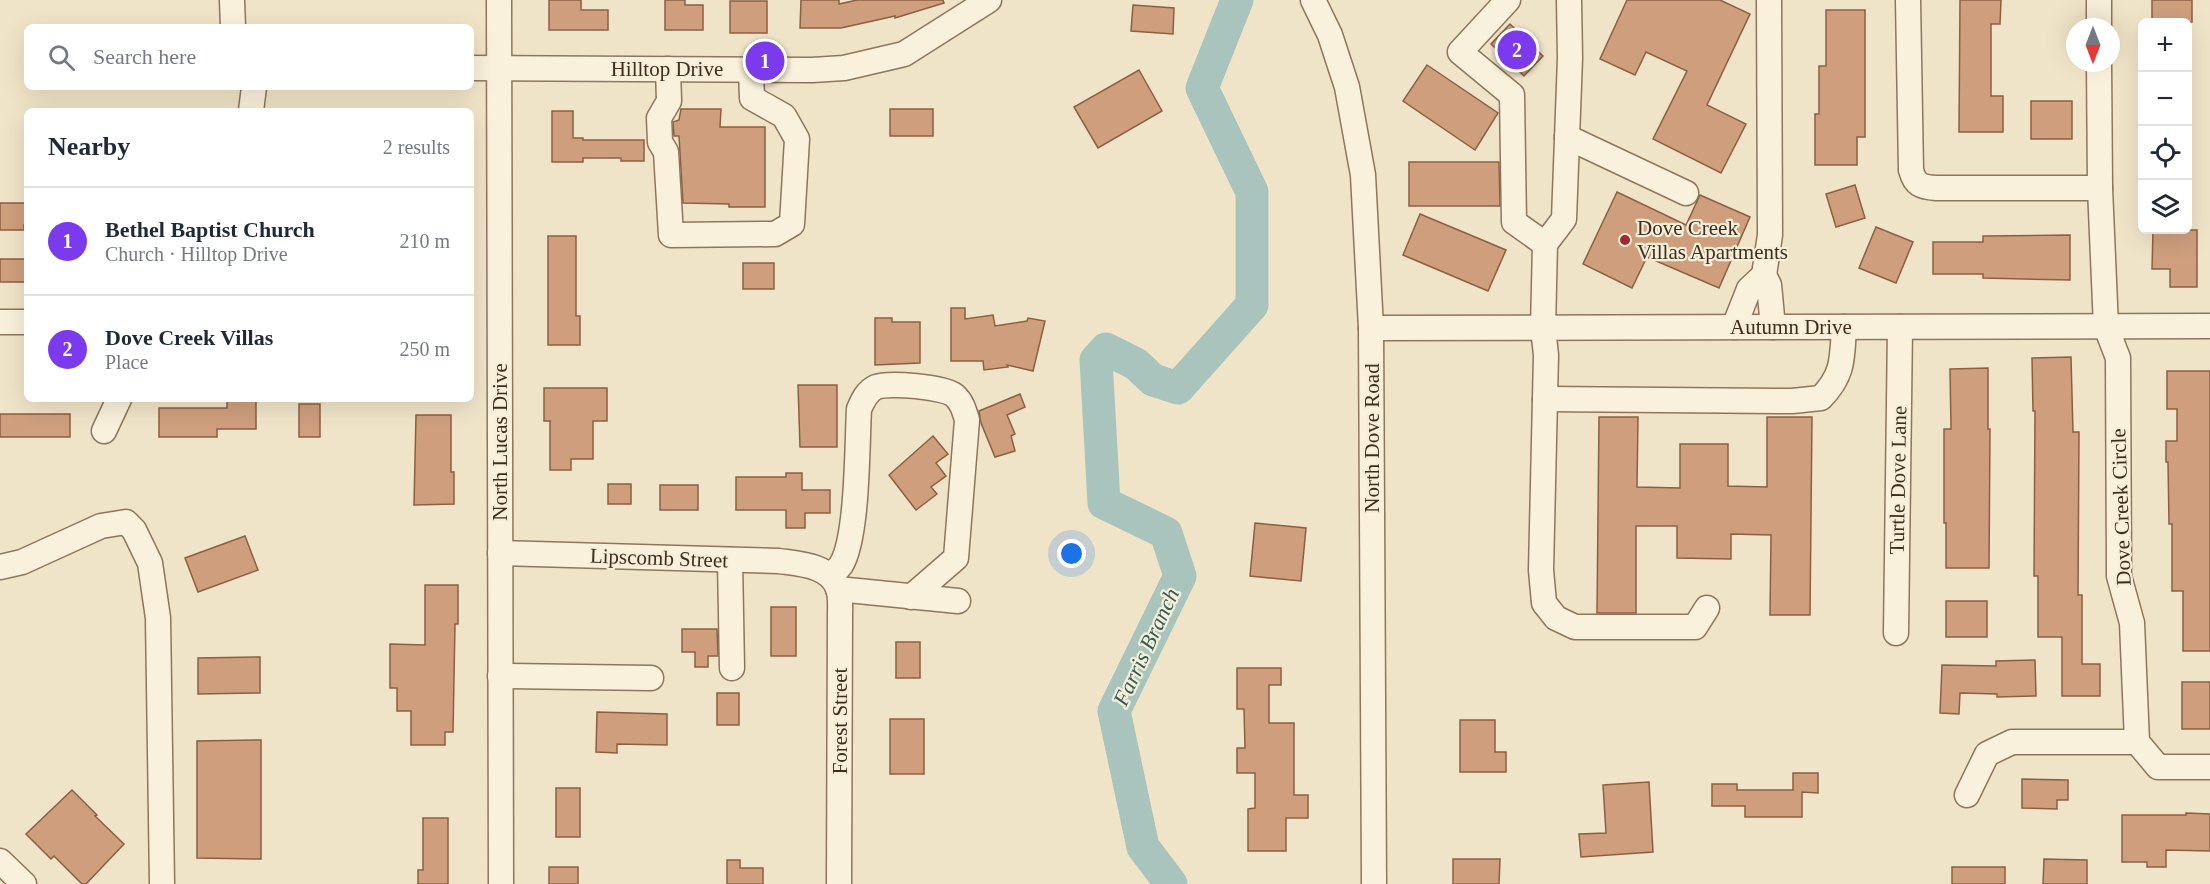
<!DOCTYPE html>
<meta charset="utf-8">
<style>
:root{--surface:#fff;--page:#f6f6f7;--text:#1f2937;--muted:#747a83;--line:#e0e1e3;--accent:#7c3aed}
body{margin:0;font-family:Georgia,serif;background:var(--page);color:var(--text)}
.controls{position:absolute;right:18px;top:18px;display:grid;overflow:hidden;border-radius:9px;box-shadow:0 6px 24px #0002}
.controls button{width:54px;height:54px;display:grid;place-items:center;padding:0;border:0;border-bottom:2px solid var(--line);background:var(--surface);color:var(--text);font:30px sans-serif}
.compass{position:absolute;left:2066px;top:18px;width:54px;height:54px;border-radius:50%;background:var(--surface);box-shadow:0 6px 24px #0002;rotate:180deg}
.you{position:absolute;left:1072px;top:554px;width:21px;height:21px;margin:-15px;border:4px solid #fff;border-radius:50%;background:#1a73e8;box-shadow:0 0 0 9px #1a73e833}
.badge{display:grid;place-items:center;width:39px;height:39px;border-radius:50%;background:var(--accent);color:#fff;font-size:20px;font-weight:700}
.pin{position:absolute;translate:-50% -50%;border:3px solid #fff;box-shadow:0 2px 6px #0006}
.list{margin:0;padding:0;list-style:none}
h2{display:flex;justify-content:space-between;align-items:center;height:78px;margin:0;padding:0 24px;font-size:26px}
h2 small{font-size:20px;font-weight:400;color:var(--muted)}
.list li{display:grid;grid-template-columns:39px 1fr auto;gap:18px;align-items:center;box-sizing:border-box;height:108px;padding:0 24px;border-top:2px solid var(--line)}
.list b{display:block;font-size:22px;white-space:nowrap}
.list p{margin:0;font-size:20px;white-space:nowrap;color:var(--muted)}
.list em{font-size:20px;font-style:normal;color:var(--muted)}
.icon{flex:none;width:33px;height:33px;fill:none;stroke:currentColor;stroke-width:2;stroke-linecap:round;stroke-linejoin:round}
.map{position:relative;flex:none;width:2210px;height:884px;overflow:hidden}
.search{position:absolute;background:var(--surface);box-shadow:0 6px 24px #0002;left:24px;top:24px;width:450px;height:66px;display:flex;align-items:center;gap:15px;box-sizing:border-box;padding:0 21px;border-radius:9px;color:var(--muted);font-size:22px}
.panel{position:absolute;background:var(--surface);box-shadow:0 6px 24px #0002;left:24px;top:108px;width:450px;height:294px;border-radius:9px}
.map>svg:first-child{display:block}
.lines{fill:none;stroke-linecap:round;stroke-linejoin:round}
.river{stroke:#a9c4bc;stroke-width:33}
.building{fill:#cf9f7d;stroke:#8d5f41;stroke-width:1.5}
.minor-casing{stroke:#8d765c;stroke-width:27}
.minor{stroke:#faf1dc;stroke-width:24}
.poi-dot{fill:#9e2a2b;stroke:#f7eed8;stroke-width:2}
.labels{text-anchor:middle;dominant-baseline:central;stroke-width:4.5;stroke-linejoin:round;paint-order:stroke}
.street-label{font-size:21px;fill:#3d2e20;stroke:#f7eed8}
.poi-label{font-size:21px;fill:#3d2e20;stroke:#f7eed8;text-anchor:start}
.water-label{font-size:22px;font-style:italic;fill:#2f5d5a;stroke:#f7eed8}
</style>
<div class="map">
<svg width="2210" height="884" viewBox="0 0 2210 884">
<rect width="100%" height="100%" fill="#f0e4c8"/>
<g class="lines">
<polyline class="river" points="1171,884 1143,847 1114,711 1180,576 1166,533 1104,503 1096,360 1106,349 1136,364 1153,380 1178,388 1252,305 1252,192 1202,88 1237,0"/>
</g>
<g class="building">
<polygon points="549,0 581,0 581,10 608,10 608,30 549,30"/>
<polygon points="665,0 685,0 685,5 703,5 703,30 665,30"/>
<polygon points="801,0 839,0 839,4 857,0 943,0 944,3 895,18 895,16 841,28 800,28"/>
<polygon points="1627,0 1720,0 1750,14 1707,105 1746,124 1721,173 1653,139 1687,71 1646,52 1635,75 1600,59"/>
<polygon points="1960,0 2001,0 2000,24 1991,24 1991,96 2003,96 2003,132 1959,132"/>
<rect x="2152" y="0" width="40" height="22"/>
<rect x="730" y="1" width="37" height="32"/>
<polygon points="1133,5 1174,8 1173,34 1131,31"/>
<polygon points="1826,10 1865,10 1865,137 1857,137 1857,165 1815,165 1815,114 1819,114 1819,66 1826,66"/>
<polygon points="1510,24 1543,56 1524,76 1491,44"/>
<polygon points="1427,65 1498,113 1475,150 1403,101"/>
<polygon points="1139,70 1162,111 1098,148 1074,107"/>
<rect x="2031" y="101" width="41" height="38"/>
<polygon points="681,109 721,109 720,127 765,127 765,207 729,207 729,204 683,203 679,136 674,136 673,122 679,120"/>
<rect x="890" y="109" width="43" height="27"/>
<polygon points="552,111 573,111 573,138 583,138 583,140 644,140 644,161 621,161 621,158 583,158 583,162 552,162"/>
<polygon points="1409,162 1499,162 1500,206 1409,206"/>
<polygon points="1855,185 1865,218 1836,227 1826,194"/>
<polygon points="1617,192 1686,225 1700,195 1750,217 1719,288 1647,257 1632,288 1583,264"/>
<polygon points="0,203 27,203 27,225 24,225 24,230 0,230"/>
<polygon points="1420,214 1506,250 1488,291 1403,255"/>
<polygon points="1876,227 1913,242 1896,283 1859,268"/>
<polygon points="2153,230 2197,230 2197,287 2170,287 2170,269 2152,269"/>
<polygon points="2070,235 2070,280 1983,278 1983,274 1933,274 1933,242 1983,242 1983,236"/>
<polygon points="548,236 576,236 576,316 580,316 580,345 548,345"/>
<rect x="0" y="259" width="27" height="23"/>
<rect x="743" y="263" width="31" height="26"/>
<polygon points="951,308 965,308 965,319 993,315 995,326 1027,321 1028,318 1045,321 1033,371 1007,365 1008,367 984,370 983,361 951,361"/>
<polygon points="875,318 892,318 892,322 920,322 920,363 875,365"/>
<polygon points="2071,357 2073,432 2079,432 2078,595 2082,595 2082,664 2100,664 2100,696 2062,696 2062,637 2038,637 2038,576 2034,576 2035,411 2033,411 2032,358"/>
<polygon points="1988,368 1988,429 1990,429 1989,568 1946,568 1946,523 1944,523 1944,429 1951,429 1950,369"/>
<polygon points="2167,371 2210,371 2210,651 2183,651 2183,591 2172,591 2172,524 2169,524 2168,462 2166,462 2166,441 2177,441 2177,409 2167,409"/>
<polygon points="798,385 837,385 837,447 800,447"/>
<polygon points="544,388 607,388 607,421 593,421 593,459 571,459 571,470 550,470 550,421 544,421"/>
<polygon points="1020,394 1025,407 1007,415 1015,434 1011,436 1015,451 995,457 981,423 979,411"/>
<polygon points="227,399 256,399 256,429 217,429 217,437 159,437 159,408 227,408"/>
<rect x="299" y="404" width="21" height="33"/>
<rect x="0" y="414" width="70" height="23"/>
<polygon points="416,415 451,415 451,472 454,472 454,504 414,505"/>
<polygon points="1599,417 1638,417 1637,487 1680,488 1680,444 1728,444 1728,486 1767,487 1767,417 1812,417 1810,615 1770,615 1771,535 1731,534 1731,559 1677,558 1677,526 1636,526 1636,613 1597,613"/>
<polygon points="933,436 948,454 936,463 946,476 931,487 937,494 916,510 889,475"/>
<polygon points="786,473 802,473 802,490 830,490 830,513 805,513 805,528 786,528 786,510 736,510 736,477 786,477"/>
<rect x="608" y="484" width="23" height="20"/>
<rect x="660" y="485" width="38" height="25"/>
<polygon points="1255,523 1306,528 1301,581 1250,576"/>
<polygon points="245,536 258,570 198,592 185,558"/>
<polygon points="425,585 458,585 458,624 455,624 453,732 445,732 445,745 411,745 411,711 397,711 397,688 390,688 390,644 425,645"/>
<rect x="1946" y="601" width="41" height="36"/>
<rect x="771" y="607" width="25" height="49"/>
<polygon points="682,629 717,629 718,656 708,656 708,667 695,667 695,652 682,652"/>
<rect x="896" y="642" width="24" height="36"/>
<polygon points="260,657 260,693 198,694 198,658"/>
<polygon points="2035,660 2036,696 1997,697 1997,694 1960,693 1959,714 1940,713 1942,665 1996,666 1996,661"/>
<polygon points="1237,668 1281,668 1281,685 1269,685 1269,723 1294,723 1294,795 1308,795 1308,818 1286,818 1286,851 1248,851 1248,809 1255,808 1255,773 1237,773 1237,748 1245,748 1244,709 1237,709"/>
<rect x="2182" y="682" width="28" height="47"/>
<rect x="717" y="693" width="22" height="32"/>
<polygon points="597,712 667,714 667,745 617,744 617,753 596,752"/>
<rect x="890" y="719" width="34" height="55"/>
<polygon points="1460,720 1495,720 1495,752 1506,752 1506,772 1460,772"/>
<polygon points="261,740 261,859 197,858 197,741"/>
<polygon points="1793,773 1818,773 1818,793 1802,792 1802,817 1745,817 1745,806 1712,806 1712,784 1737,784 1737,790 1793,790"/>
<polygon points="2022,779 2068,780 2068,800 2057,800 2057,809 2022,808"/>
<polygon points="1649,782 1653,852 1581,857 1579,834 1606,833 1603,785"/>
<rect x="556" y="788" width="24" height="49"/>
<polygon points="72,790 97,815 95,816 124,844 86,884 82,884 54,856 51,859 26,834"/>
<polygon points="2186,813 2210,814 2210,851 2166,850 2166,867 2147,867 2147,862 2122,862 2122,815 2186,815"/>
<polygon points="423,818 448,818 448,884 418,884 418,870 423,870"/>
<polygon points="1453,859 1500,859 1499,884 1453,884"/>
<polygon points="2044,859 2087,860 2087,884 2043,884"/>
<polygon points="727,860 740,860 740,868 763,868 763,884 727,884"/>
<rect x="549" y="867" width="29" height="17"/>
<rect x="1952" y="867" width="53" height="17"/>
</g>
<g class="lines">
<defs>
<g id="minor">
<polyline points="232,0 233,27"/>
<polyline points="499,0 501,884"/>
<polyline points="1313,0 1330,35 1347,87 1363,175 1371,328 1374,884"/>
<polyline points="1508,0 1460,52 1512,95 1514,222 1545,244"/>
<polyline points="1569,0 1570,58 1564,219 1545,244 1543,328 1546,355 1541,570 1544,603 1556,618 1575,627 1695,627 1707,608"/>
<path d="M1908,0L1911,170C1915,185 1921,187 1936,188H2100"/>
<polyline points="2099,0 2099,27"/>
<polyline points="2099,63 2100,188 2106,327 2118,358 2119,576 2132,623 2137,742 2158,767 2210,767"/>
<polyline points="471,68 812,70 844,68 904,54 989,0"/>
<polyline points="668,69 669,101 659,118 660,142 666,152 671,235 775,234 792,224 797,139 784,116 752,98 751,70"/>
<polyline points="251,111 254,87"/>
<polyline points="1567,137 1686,193"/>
<polyline points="1764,275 1770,235 1769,0"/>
<polyline points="0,322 27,322"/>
<polyline points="1734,327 1749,289 1764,275 1769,285 1773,327"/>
<polyline points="1371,328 2210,326"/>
<path d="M1545,399L1792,401L1821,398C1844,374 1842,359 1844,327"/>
<polyline points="104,431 119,399"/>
<path d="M500,553L779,561C800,564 829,565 838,588C841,596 840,607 840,616L839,884"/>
<polyline points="730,560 732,668"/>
<polyline points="0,567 22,562 101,526 126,522 134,530 150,563 158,618 162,884"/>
<path d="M831,575C834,572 838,569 841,565C858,538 857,444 859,409C863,400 867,391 876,387C889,382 944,387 954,395C962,402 964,410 967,420L956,558L911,597"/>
<polyline points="838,589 958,601"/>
<polyline points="1896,633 1900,327"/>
<polyline points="500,676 651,678"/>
<polyline points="1967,795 1987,754 2012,742 2137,742"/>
<polyline points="0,861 24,884"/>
</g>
</defs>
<use href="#minor" class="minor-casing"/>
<use href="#minor" class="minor"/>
</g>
<circle class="poi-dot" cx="1625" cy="240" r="6"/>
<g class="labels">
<g class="street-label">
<text x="667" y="69">Hilltop Drive</text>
<text x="1791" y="327">Autumn Drive</text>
<text transform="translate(1372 438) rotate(-90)">North Dove Road</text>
<text transform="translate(500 442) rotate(-90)">North Lucas Drive</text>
<text transform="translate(1898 480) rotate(-89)">Turtle Dove Lane</text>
<text transform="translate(2121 507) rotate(-92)">Dove Creek Circle</text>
<text transform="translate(659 558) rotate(2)">Lipscomb Street</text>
<text transform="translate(840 721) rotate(-90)">Forest Street</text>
</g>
<g class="poi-label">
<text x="1637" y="228">Dove Creek<tspan x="1637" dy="24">Villas Apartments</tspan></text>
</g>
<g class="water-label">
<text transform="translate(1146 647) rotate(-65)">Farris Branch</text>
</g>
</g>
</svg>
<div class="controls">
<button>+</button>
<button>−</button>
<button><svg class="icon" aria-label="locate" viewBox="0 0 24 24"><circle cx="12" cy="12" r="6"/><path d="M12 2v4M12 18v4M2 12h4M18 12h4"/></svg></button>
<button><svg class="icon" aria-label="layers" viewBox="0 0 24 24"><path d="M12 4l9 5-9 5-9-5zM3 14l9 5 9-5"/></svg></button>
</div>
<svg class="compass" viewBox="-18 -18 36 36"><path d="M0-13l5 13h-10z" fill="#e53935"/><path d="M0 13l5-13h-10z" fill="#747a83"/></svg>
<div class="you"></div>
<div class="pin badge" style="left:765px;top:61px">1</div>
<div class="pin badge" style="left:1517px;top:50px">2</div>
<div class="search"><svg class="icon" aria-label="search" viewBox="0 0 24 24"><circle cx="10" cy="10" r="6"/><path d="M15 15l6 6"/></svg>Search here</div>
<section class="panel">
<h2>Nearby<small>2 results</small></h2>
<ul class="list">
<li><span class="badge">1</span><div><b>Bethel Baptist Church</b><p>Church · Hilltop Drive</p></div><em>210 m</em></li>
<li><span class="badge">2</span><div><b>Dove Creek Villas</b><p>Place</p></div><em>250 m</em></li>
</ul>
</section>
</div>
